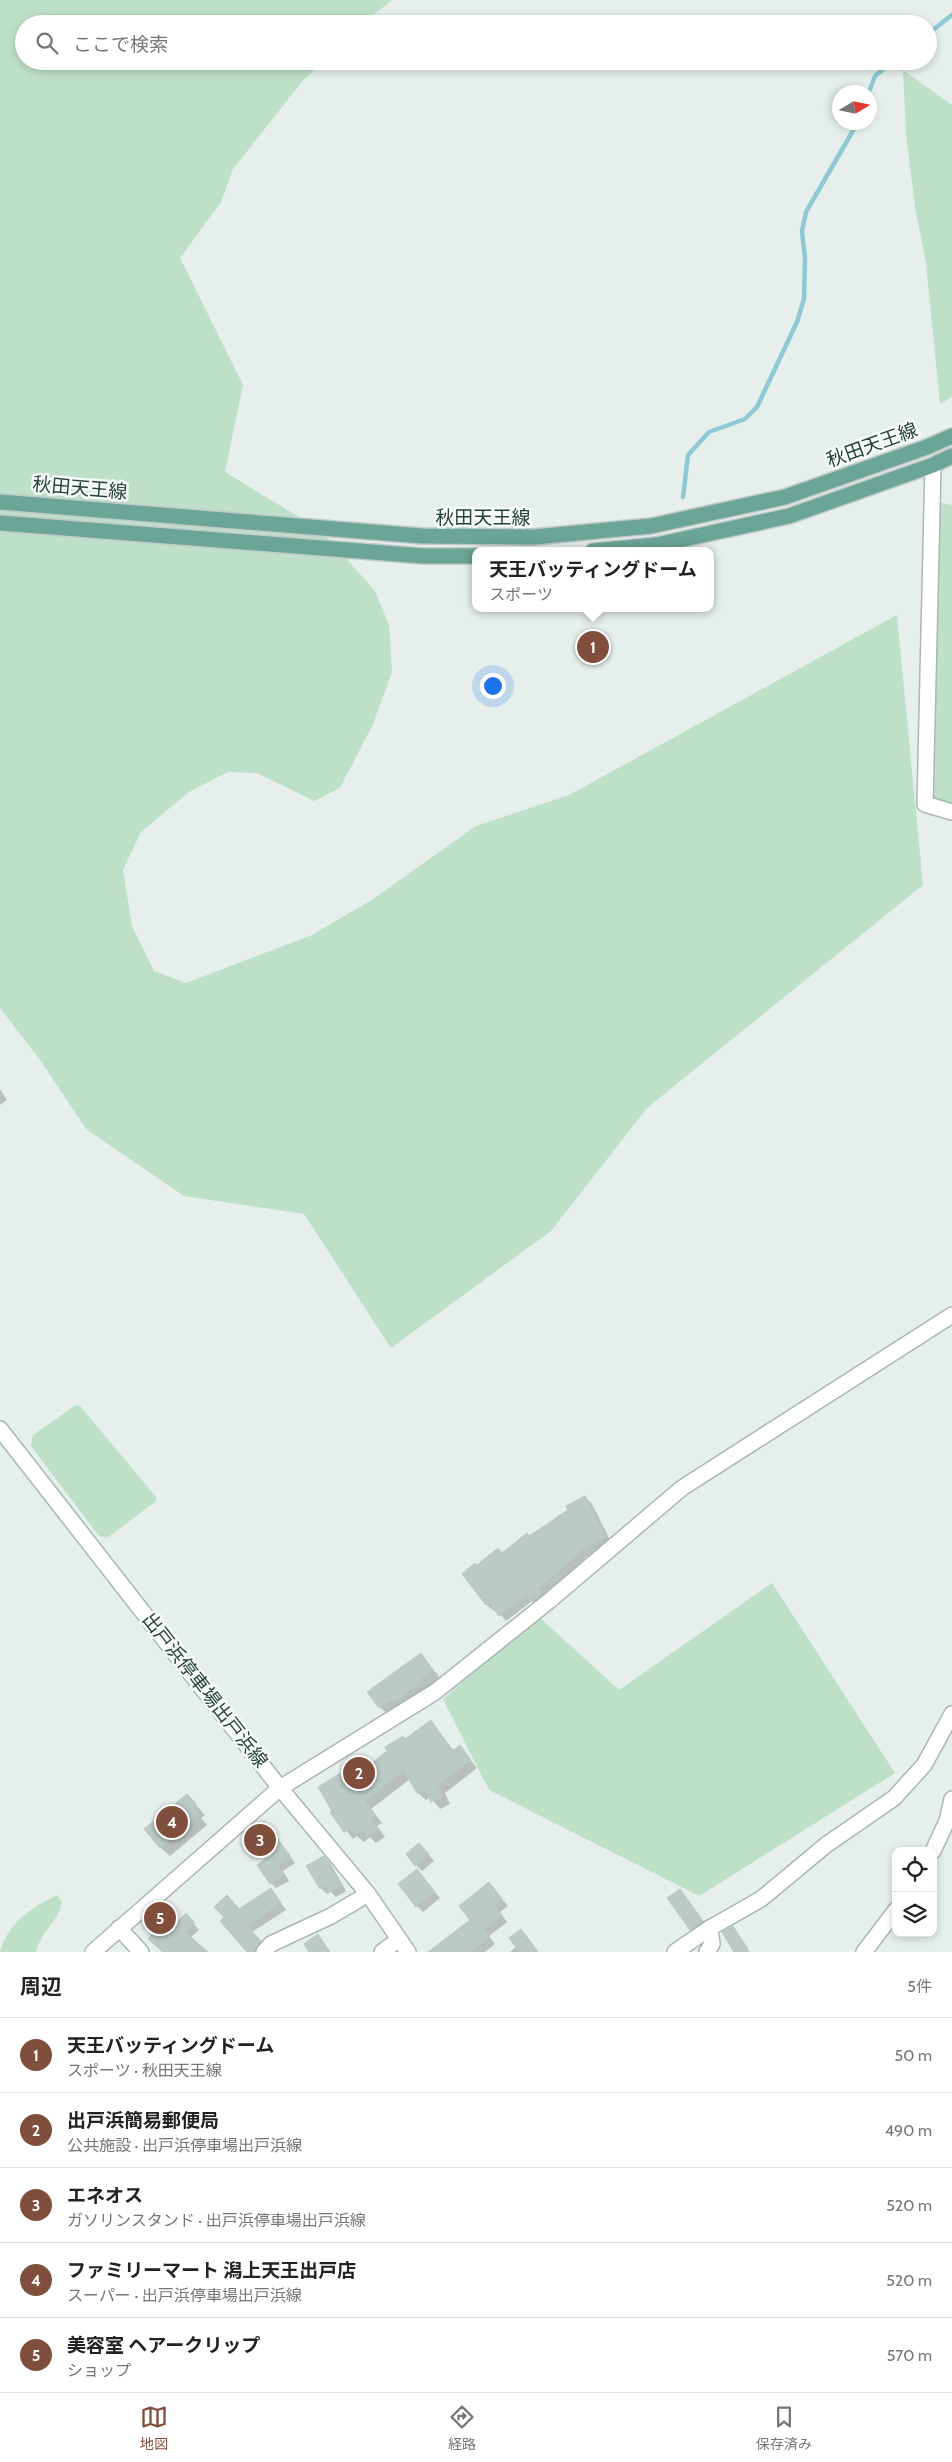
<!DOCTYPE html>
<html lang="ja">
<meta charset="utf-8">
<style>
:root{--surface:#fff;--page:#f6f6f6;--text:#222;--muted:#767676;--line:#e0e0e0;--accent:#804e3d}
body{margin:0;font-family:Cabin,"Noto Sans JP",sans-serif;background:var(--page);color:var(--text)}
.controls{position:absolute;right:15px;bottom:15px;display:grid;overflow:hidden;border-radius:10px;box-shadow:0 2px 8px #0003}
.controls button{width:45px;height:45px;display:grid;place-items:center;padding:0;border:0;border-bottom:1px solid var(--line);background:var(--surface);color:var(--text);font:25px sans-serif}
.compass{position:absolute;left:832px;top:85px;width:45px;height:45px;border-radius:50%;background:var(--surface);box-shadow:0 2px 8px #0003;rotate:80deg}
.you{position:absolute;left:492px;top:685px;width:18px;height:18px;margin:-12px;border:4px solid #fff;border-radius:50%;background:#1a73e8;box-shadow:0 0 0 8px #1a73e833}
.badge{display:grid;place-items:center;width:32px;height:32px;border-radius:50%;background:var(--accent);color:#fff;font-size:16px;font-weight:700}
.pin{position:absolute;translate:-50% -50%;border:2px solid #fff;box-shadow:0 1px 5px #0006}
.popup{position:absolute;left:472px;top:547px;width:242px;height:65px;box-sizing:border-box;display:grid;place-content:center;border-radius:10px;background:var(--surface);filter:drop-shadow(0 1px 4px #0005);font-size:16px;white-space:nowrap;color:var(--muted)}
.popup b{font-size:19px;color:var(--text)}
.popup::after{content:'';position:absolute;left:50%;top:100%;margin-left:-10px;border:10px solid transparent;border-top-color:var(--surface)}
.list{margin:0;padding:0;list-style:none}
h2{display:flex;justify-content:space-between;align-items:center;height:65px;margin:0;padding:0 20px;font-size:21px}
h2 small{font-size:16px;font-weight:400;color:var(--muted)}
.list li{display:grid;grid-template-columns:32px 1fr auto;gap:15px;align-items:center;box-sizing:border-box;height:75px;padding:0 20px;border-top:1px solid var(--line)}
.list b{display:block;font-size:19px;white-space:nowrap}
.list p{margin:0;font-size:16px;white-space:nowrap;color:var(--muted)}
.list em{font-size:16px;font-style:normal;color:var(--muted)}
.icon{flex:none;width:28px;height:28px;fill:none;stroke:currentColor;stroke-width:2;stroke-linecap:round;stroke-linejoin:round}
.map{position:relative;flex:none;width:952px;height:1952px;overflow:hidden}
.search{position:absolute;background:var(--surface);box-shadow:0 2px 8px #0003;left:15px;right:15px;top:15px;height:55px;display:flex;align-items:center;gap:12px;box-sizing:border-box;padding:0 18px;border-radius:28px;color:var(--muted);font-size:19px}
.sheet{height:440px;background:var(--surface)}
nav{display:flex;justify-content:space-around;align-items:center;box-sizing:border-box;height:70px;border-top:1px solid var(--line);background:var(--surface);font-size:14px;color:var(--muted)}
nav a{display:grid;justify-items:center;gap:2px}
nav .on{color:var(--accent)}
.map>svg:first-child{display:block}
.green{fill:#bfe0c8}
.shadow{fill:#0003}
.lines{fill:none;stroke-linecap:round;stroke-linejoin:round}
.stream{stroke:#8ec9d4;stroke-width:4.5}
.building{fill:#bbcac4;stroke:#b8c9c2}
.minor-casing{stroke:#a8b8b2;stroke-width:18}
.tertiary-casing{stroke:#a8b8b2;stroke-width:18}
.secondary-casing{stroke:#a4bbb3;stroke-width:18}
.primary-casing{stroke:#c2cac8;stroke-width:18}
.minor{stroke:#fff;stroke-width:15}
.tertiary{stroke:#fff;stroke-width:15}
.secondary{stroke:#fff;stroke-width:15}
.primary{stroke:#6aa596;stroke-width:15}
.labels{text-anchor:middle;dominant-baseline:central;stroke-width:5;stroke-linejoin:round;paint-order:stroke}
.street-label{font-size:19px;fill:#24423a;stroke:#f7fbf9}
</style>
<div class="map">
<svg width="952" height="1952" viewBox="0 0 952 1952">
<rect width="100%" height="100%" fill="#e6efeb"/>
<g class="green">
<polygon points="0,0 392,0 362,24 24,24 24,61 323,61 301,83 233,169 221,202 180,258 243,385 225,472 322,531 375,591 389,625 392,672 373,724 340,788 314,801 257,773 228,772 189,792 141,832 123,870 132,926 154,971 186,983 312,935 373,899 476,826 569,795 897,615 923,885 647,1108 551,1231 391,1348 304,1214 184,1196 86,1129 40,1060 0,1008"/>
<polygon points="903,70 952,105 952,397 940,404 926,263 915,207 906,135"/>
<polygon points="936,502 952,505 952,808 929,801"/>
<polygon points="76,1405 80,1406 156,1497 156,1501 107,1538 99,1536 31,1446 33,1435"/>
<polygon points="772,1583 895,1773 699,1896 489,1790 443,1699 538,1616 619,1690"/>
<path d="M58,1895L62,1903C58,1921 40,1933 36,1952H0C8,1923 31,1907 58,1895Z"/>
</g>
<g class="shadow">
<polygon points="0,1089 7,1100 0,1105"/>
<polygon points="585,1497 592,1504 612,1544 584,1558 586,1560 538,1606 532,1601 506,1621 496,1609 494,1611 487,1605 463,1574 530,1537"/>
<polygon points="421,1655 442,1680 389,1716 380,1707"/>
<polygon points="431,1722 454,1751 460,1747 477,1768 445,1793 450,1804 440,1809 430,1797 426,1800 418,1793 410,1779 371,1809 382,1823 377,1826 385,1837 376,1843 370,1837 364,1842 357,1836 353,1839 332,1813 361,1761 368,1768"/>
<polygon points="187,1795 205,1815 201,1818 207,1825 170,1856 160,1847"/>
<polygon points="264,1822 295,1863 283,1871 289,1881 276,1888 271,1883 274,1855"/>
<polygon points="425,1850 434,1861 422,1871 416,1865"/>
<polygon points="324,1857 330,1863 346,1891 336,1897 331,1892 327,1894 321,1888"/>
<polygon points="423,1877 440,1898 423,1912 417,1906"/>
<polygon points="489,1884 508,1906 500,1912 507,1922 489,1936 495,1944 485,1952 442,1952 472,1920"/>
<polygon points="271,1890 286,1910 252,1932 267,1948 263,1952 248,1952 239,1910"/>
<polygon points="686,1897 708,1928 697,1936 669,1899"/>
<polygon points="186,1915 199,1930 190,1938 206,1952 164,1952 176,1924"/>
<polygon points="733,1927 748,1948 741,1952 735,1952"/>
<polygon points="521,1931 528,1938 537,1952 510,1952 517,1946"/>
</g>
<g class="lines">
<g class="stream">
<polyline points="928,34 952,15"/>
<polyline points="869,92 875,76 893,61"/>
<polyline points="683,497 688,455 709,432 745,419 757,407 797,322 804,299 805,258 802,231 806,212 858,122"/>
</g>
</g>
<g class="building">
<polygon points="585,1496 606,1537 579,1551 580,1553 538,1589 541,1592 530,1600 526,1595 499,1616 489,1603 486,1605 462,1574 475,1563 477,1565 498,1548 502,1553 527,1533 529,1536 568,1510 566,1506"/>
<polygon points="421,1653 433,1670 421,1679 423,1681 393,1703 390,1700 379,1708 367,1692"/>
<polygon points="431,1720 452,1751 460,1745 471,1760 438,1785 443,1796 431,1802 425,1789 417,1793 404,1771 365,1801 375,1815 371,1818 378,1829 368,1837 363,1830 355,1835 350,1828 344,1832 330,1812 332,1811 318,1787 362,1760 367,1767 387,1751 385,1747 403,1736 405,1739"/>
<polygon points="187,1794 196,1804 193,1807 199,1815 160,1848 144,1829"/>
<polygon points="264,1821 291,1857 278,1865 284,1875 270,1884 257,1865 272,1855 253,1829"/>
<polygon points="419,1843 429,1854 415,1866 406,1854"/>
<polygon points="324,1856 341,1885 329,1892 326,1885 320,1889 306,1866"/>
<polygon points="417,1869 435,1892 416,1907 398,1884"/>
<polygon points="489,1882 502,1899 494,1905 502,1915 484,1929 490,1937 470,1952 428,1952 470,1920 459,1906"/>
<polygon points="271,1888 281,1903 247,1926 261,1941 252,1952 247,1952 220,1921 224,1917 214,1907 227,1895 239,1909"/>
<polygon points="680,1889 703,1921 690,1930 667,1898"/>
<polygon points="186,1913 195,1923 185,1932 208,1952 163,1952 148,1939 168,1916 176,1923"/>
<polygon points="733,1926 749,1952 734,1952 722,1932"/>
<polygon points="521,1929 538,1952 520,1952 509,1938"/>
<polygon points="318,1934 330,1952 309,1952 304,1944"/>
</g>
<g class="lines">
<defs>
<g id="minor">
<polyline points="933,465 925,804 952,812"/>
<polyline points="933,1851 947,1821 952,1799"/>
<polyline points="119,1928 141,1952"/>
<polyline points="264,1952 271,1944 331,1916 368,1894"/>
<polyline points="382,1952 398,1940"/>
<polyline points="675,1952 710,1928 761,1899 826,1845 894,1798 924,1765 952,1714"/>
<polyline points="707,1952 712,1944 710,1928"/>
<polyline points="864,1952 896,1910"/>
</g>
<polyline id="tertiary" points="93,1952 280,1788 435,1692 549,1601 682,1488 952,1315"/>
<polyline id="secondary" points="0,1429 280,1788 368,1894 408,1952"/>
<g id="primary">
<polyline points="0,502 422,536 534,537 651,526 785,497 927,447 952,436"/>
<polyline points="0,523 423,556 476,556"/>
<polyline points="593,551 656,545 789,516 933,465 952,456"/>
</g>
</defs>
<use href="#minor" class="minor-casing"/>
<use href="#tertiary" class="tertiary-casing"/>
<use href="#secondary" class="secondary-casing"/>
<use href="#primary" class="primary-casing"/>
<use href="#minor" class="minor"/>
<use href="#tertiary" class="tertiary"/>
<use href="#secondary" class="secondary"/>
<use href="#primary" class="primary"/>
</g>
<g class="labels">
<g class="street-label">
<text transform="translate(872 445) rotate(-20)">秋田天王線</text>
<text transform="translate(80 488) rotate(5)">秋田天王線</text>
<text x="483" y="517">秋田天王線</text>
<text transform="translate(205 1690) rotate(52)">出戸浜停車場出戸浜線</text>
</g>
</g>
</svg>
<div class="controls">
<button><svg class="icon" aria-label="locate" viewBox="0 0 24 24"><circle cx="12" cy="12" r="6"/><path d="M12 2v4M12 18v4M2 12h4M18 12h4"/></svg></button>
<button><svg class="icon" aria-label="layers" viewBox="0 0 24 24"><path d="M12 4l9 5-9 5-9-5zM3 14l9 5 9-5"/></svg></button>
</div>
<svg class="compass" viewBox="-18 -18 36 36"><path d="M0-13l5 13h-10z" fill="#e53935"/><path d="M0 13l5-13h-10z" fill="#767676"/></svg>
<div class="you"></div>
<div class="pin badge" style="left:593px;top:647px">1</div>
<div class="popup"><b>天王バッティングドーム</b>スポーツ</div>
<div class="pin badge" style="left:359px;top:1773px">2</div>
<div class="pin badge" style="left:260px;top:1840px">3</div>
<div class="pin badge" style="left:172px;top:1822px">4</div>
<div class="pin badge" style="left:160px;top:1918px">5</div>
<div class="search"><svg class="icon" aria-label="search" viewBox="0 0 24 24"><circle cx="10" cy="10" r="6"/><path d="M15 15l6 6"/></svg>ここで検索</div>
</div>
<section class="sheet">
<h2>周辺<small>5件</small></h2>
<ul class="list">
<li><span class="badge">1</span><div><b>天王バッティングドーム</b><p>スポーツ · 秋田天王線</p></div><em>50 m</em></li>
<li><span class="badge">2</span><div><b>出戸浜簡易郵便局</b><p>公共施設 · 出戸浜停車場出戸浜線</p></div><em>490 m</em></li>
<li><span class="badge">3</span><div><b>エネオス</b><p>ガソリンスタンド · 出戸浜停車場出戸浜線</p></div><em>520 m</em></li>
<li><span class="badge">4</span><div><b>ファミリーマート 潟上天王出戸店</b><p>スーパー · 出戸浜停車場出戸浜線</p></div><em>520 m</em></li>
<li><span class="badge">5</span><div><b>美容室 ヘアークリップ</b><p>ショップ</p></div><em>570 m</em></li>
</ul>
</section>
<nav>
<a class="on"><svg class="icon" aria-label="map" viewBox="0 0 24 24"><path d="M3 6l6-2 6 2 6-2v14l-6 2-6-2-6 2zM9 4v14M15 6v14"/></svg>地図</a>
<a><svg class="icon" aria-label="directions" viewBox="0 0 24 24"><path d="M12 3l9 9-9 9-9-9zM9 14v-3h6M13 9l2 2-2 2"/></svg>経路</a>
<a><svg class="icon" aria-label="saved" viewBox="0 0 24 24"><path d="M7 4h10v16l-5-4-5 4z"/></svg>保存済み</a>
</nav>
